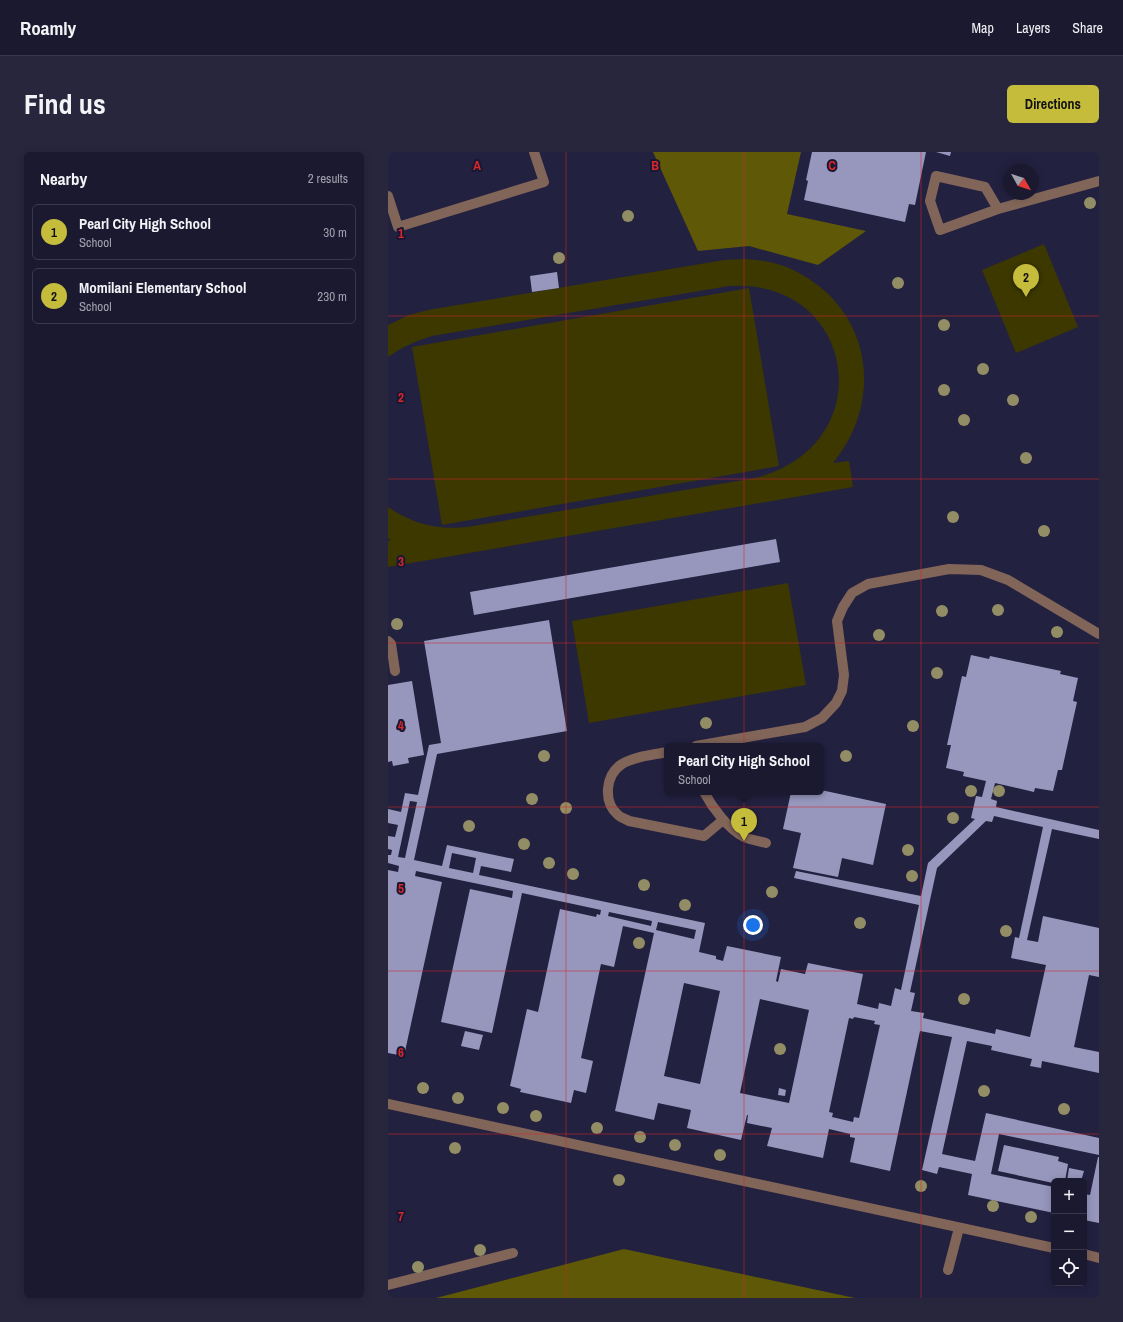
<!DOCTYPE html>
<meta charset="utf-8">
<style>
:root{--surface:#1a1930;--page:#27263c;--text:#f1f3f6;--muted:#9fa0ab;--line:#38384c;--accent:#c6bc3c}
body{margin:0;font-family:"Archivo Narrow",sans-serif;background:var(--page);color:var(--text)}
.controls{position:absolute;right:12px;bottom:12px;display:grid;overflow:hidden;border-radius:6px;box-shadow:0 2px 10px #0003}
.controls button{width:36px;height:36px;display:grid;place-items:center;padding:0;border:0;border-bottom:1px solid var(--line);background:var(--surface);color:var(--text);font:20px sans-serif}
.compass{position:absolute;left:615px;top:12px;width:36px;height:36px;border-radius:50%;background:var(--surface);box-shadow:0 2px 10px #0003;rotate:129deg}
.you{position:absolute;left:365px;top:773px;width:14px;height:14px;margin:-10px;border:3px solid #fff;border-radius:50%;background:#1a73e8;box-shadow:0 0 0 6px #1a73e833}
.badge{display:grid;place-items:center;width:26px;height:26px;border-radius:50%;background:var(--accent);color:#111;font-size:13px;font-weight:700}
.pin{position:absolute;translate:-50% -33px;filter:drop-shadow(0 1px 2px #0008)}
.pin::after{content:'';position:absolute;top:21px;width:14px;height:12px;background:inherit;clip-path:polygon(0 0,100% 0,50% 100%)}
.popup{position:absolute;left:276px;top:591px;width:160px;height:52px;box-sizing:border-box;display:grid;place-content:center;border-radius:6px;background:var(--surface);filter:drop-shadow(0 1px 3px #0005);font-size:13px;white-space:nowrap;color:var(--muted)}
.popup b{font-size:15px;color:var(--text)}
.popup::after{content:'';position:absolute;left:50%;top:100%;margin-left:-8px;border:8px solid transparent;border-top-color:var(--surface)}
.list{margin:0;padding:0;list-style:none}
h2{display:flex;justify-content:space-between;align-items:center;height:52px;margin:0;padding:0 16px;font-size:17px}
h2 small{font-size:13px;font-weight:400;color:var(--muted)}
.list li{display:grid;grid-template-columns:26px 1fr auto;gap:12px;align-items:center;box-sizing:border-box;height:56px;margin:0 8px 8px;padding:0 8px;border:1px solid var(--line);border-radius:6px}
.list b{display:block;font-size:15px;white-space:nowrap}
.list p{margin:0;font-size:13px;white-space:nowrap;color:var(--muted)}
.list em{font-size:13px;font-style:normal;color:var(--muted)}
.icon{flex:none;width:22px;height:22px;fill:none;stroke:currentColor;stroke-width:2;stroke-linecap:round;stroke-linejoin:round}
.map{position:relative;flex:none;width:711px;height:1146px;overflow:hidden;border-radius:6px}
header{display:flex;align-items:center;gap:24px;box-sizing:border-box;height:56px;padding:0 20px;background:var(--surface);border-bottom:1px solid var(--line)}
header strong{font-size:19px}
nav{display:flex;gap:22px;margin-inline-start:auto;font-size:14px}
.intro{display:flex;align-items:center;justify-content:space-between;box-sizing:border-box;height:96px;padding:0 24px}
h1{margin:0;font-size:28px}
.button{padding:10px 18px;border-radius:6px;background:var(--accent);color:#111;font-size:14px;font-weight:700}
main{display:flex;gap:24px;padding:0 24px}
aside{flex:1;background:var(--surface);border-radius:6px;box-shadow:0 2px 10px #0003}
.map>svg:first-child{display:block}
.green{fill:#3c3800}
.forest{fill:#5e5807}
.building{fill:#9797be;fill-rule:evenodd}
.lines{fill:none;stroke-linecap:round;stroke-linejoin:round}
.minor{stroke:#826559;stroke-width:10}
.tree{fill:#928d64}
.grid{fill:none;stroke:#d62828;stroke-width:1;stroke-opacity:0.55}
.grid-label{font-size:13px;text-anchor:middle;font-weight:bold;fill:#d62828;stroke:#1a1735;stroke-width:4;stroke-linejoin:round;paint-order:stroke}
</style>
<header>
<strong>Roamly</strong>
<nav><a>Map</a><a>Layers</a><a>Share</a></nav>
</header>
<div class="intro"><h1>Find us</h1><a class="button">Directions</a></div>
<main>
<aside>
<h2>Nearby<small>2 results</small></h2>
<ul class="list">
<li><span class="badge">1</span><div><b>Pearl City High School</b><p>School</p></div><em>30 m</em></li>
<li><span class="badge">2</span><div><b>Momilani Elementary School</b><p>School</p></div><em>230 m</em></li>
</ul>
</aside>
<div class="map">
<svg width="711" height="1146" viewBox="0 0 711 1146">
<rect width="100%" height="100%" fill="#232140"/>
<g class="green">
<polygon points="656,92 690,175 628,201 594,118"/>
<path d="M356,107C375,108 394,111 411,121C484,160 496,249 445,311L461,309L465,335L0,415V389L3,388L0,386V355C25,372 49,378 79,375L367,326C494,295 470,126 341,134L44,184C28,189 14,195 0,205V173L21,163L40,158L336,108Z"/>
<polygon points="361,136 391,314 54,373 24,195"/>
<polygon points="400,431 418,533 201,571 184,469"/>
</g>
<g class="forest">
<polygon points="265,0 413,0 399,62 478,79 430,113 361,94 310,99"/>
<polygon points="236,1097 467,1146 48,1146"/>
</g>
<g class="building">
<polygon points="424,0 538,0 527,53 521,52 517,70 416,48 420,29 418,28"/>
<polygon points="548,0 563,0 562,4"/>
<polygon points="169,120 171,136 144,140 142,124"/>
<polygon points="388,387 392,410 86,463 82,440"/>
<path d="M161,468L179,579L49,602L26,708L54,714L59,693L126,707L123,720L93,714L91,723L317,771L311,800L328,804V807L335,809L339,794L393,805L388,829L390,830L393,817L417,822L420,811L475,822L469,852L490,857L491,851L503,854L507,836L513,838L531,753L406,726L408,719L533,744L540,711L587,667L583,666L588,644L594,645L598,629L575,624L576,620L558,616L563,593H559L574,524L578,525L583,503L601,507L602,504L673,519L672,522L690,526L685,549L689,550L674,618H670L665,639L647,636L646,640L607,631L603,647L609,649L608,655L711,678V687L664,677L639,788L650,790L655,764L711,776V825L701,823L686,895L711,900V921L654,909L653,916L642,914L644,907L603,898L604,894L579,889L554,1002L587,1009L598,961L711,986V1003L611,982L603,1022L666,1035V1061L580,1043L584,1022L551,1015L549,1022L534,1018L564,885L532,879L502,1019L462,1010L467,986L462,985V982L441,977L435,1006L379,994L384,976L359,971L360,963H359L353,988L299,976L303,958L270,951L266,968L227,959L266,781L235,774L226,815L213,812L193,906L205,909L198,941L186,938L183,951L132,940L133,937L122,934L139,857L150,860L172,757L208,765L209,762L212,763L213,758L134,741L104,881L53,870L82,737L124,746L125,739L28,719L27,724L54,730L16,904L0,901V718L10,720L11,714L0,711V703H3L4,698L0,697V684L7,685L10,673L0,671V657L13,660L17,641L30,643L41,593L53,591L36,489ZM22,649L29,650L17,706L10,705ZM606,664L655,675L631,786L627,785L623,806L658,813L642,885L608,877L607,882L535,866L536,861L523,859L527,841L522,840L549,716L598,669L604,670ZM64,701L88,706L85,721L61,716ZM221,760L264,769L263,774L220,764ZM270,770L308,778L306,787L268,778ZM296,831L332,839L312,932L276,924ZM372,847L421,858L401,951L352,941ZM466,865L487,869L486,872L492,873L471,966L466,965L465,970L444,965L445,961L441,960L461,866L465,867Z"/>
<polygon points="24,529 36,603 20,606 21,611 5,614 4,609 0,610 0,533"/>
<polygon points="433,638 498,652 485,713 454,706 450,725 405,716 413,681 395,677 403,640 433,640"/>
<polygon points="77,879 95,883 91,898 73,894"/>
<polygon points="391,936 398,938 397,944 390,943"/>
<polygon points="616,993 671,1005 670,1009 680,1012 677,1029 666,1027 665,1031 610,1019"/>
<polygon points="710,1005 711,1005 711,1071 696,1068 696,1042 702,1043"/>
<polygon points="681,1016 696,1019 693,1029 679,1029"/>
</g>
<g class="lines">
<g class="minor">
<polyline points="0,44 10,75 156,30 146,0"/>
<polyline points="610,57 597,35 548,24 542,49 552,78 610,57 711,29"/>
<polyline points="0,489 3,492 7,519"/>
<polyline points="308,594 417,575 434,566 448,551 454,539 456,523 449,469 455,455 464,441 480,432 561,417 593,418 620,428 711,482"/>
<path d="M279,600C265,603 247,604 234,612C217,623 215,650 230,663C233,666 238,667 241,669L316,684L335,668"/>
<path d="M316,640C324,655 340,677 356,685C363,688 371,689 378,691"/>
<polyline points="0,952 666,1096"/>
<polyline points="696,1102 711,1106"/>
<polyline points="560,1118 571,1076"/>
<polyline points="0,1133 125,1101"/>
</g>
</g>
<g class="tree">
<circle cx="702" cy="51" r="6"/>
<circle cx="240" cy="64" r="6"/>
<circle cx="171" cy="106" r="6"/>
<circle cx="510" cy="131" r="6"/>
<circle cx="556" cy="173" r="6"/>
<circle cx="595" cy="217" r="6"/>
<circle cx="556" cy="238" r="6"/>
<circle cx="625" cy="248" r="6"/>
<circle cx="576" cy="268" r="6"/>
<circle cx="638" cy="306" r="6"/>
<circle cx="565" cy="365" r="6"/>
<circle cx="656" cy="379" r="6"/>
<circle cx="610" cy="458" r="6"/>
<circle cx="554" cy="459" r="6"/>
<circle cx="9" cy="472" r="6"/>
<circle cx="669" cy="480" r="6"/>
<circle cx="491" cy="483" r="6"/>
<circle cx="549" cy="521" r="6"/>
<circle cx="318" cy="571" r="6"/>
<circle cx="525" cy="574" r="6"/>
<circle cx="156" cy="604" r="6"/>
<circle cx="458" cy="604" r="6"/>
<circle cx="583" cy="639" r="6"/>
<circle cx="611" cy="639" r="6"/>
<circle cx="144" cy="647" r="6"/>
<circle cx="178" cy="656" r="6"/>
<circle cx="565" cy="666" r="6"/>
<circle cx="81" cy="674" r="6"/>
<circle cx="136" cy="692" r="6"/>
<circle cx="520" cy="698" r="6"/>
<circle cx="161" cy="711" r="6"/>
<circle cx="185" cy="722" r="6"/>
<circle cx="524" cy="724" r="6"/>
<circle cx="256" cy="733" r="6"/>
<circle cx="384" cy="740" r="6"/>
<circle cx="297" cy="753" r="6"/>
<circle cx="472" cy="771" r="6"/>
<circle cx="618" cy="779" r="6"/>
<circle cx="251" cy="791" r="6"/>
<circle cx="576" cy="847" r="6"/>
<circle cx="392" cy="897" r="6"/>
<circle cx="35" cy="936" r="6"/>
<circle cx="596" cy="939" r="6"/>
<circle cx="70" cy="946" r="6"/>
<circle cx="115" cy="956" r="6"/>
<circle cx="676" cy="957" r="6"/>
<circle cx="148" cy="964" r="6"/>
<circle cx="209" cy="976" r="6"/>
<circle cx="252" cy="985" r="6"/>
<circle cx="287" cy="993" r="6"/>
<circle cx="67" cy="996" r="6"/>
<circle cx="332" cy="1003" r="6"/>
<circle cx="231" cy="1028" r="6"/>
<circle cx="533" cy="1034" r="6"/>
<circle cx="605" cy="1054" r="6"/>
<circle cx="643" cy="1065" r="6"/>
<circle cx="92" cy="1098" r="6"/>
<circle cx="30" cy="1115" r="6"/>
</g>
<path class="grid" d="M178,0V1146M356,0V1146M533,0V1146M0,164H711M0,327H711M0,491H711M0,655H711M0,819H711M0,982H711"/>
<g class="grid-label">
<text x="89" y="18">A</text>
<text x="267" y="18">B</text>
<text x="444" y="18">C</text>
<text x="13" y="86">1</text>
<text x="13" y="250">2</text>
<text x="13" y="414">3</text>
<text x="13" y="578">4</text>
<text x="13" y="741">5</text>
<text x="13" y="905">6</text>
<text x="13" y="1069">7</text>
</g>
</svg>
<div class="controls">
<button>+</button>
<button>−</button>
<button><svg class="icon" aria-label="locate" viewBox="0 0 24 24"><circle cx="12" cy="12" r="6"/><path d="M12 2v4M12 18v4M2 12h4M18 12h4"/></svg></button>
</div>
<svg class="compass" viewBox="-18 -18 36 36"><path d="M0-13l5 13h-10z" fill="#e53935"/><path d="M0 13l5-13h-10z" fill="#9fa0ab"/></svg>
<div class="you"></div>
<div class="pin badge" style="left:356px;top:689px">1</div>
<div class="popup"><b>Pearl City High School</b>School</div>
<div class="pin badge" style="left:638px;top:145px">2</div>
</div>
</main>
